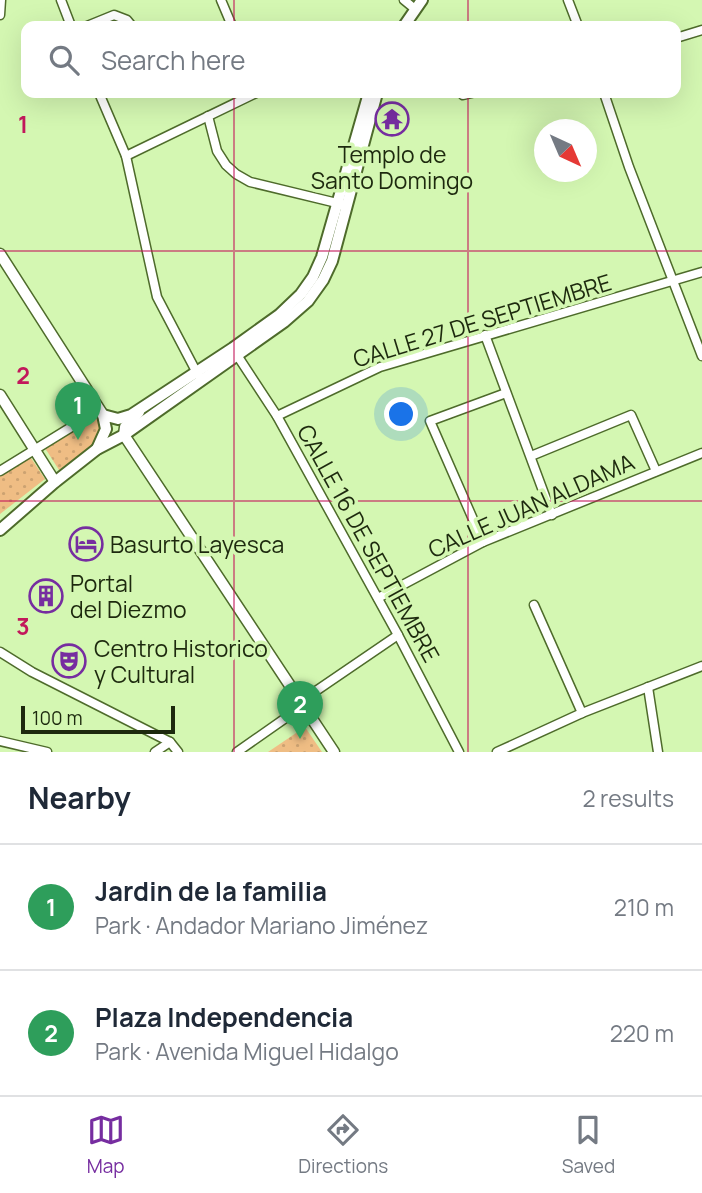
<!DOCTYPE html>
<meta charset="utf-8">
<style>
:root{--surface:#fff;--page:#f6f6f7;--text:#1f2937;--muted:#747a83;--line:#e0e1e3;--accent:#762da0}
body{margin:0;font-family:Manrope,sans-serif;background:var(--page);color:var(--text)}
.compass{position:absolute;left:534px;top:119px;width:63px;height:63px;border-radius:50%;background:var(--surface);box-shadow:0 7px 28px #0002;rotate:136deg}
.scale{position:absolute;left:21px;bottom:18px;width:154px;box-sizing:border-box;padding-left:7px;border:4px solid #1d290e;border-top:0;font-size:19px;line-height:24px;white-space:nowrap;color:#1d290e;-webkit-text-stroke:5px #d4f7b2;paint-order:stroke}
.you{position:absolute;left:402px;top:415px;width:24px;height:24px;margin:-18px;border:5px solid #fff;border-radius:50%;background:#1a73e8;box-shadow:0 0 0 10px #1a73e833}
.badge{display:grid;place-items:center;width:46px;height:46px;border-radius:50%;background:var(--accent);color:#fff;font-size:23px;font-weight:700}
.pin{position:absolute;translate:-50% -58px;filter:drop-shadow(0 2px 4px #0008)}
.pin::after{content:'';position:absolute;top:37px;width:24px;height:21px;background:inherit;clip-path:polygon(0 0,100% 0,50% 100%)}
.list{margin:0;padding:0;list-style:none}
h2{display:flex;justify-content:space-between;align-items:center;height:91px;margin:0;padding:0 28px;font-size:30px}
h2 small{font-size:23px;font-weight:400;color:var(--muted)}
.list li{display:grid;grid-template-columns:46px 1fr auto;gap:21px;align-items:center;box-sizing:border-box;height:126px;padding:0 28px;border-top:2px solid var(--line)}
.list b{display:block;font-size:26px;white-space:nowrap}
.list p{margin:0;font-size:23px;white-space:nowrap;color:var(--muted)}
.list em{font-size:23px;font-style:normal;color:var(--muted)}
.icon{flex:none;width:38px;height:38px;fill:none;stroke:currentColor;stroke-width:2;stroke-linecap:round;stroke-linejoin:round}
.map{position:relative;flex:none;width:702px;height:752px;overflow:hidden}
.search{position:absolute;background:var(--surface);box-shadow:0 7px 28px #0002;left:21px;right:21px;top:21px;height:77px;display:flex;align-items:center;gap:18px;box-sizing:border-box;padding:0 24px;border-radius:14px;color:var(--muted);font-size:26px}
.sheet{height:343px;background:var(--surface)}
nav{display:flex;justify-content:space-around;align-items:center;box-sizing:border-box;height:98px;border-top:2px solid var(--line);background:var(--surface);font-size:19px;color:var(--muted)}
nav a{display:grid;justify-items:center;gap:4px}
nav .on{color:var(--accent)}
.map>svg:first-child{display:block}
.park{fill:url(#park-dots)}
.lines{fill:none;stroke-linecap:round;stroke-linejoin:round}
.minor-casing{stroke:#4e6b2b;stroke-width:11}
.tertiary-casing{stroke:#4e6b2b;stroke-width:13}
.secondary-casing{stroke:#4e6b2b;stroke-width:14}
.minor{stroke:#fff;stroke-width:8}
.tertiary{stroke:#fff;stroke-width:10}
.secondary{stroke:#fff;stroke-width:10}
.grid{fill:none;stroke:#c2185b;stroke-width:2;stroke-opacity:0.55}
.labels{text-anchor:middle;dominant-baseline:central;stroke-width:7;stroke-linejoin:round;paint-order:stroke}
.poi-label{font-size:23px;fill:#1d290e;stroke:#d4f7b2;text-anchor:start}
.street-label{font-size:23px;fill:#1d290e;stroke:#d4f7b2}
.grid-label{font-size:23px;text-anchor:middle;font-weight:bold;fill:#c2185b;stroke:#d4f7b2;stroke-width:7;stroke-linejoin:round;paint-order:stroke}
</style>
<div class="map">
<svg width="702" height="752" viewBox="0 0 702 752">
<defs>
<pattern id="park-dots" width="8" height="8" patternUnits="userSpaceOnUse" patternTransform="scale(1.75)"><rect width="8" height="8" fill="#efbd84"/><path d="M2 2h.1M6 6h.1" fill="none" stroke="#cca271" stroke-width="1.8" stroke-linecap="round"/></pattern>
</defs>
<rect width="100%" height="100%" fill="#d4f7b2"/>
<g class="park">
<polygon points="95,416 102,428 96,443 59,470 45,448"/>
<polygon points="29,455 45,479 0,514 0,474"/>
<polygon points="305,727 322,752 268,752"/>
</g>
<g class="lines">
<defs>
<g id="minor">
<polyline points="61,0 71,26"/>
<polyline points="221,0 232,26"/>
<polyline points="404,0 415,9"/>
<polyline points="568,0 578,26"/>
<polyline points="0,15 1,0"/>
<polyline points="87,26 114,15 127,20 132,26"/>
<polyline points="676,38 702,30"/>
<polyline points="99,93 126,156 157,297 198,375"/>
<polyline points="604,93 629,167 702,356"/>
<polyline points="463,95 472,93"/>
<polyline points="208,116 217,151 226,165 236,174 250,182 341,204"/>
<polyline points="126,156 256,93"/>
<polyline points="485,335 552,515"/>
<polyline points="235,352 277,416 398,635 459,752"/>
<polyline points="277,416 380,367 702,272"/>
<polyline points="531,456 631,415 656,471"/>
<polyline points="0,471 99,410"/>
<polyline points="483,542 430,421 506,393"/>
<polyline points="378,598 483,542 702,453"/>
<polyline points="534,605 582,713"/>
<polyline points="0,652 32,672 170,742 178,752"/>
<polyline points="648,687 658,752"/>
<polyline points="0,741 47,752"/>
<polyline points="155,752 170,742"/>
<polyline points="237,752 297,710 302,702 310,695 398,635"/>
<polyline points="497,752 582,713 702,666"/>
</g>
<g id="tertiary">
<polyline points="0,254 103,415"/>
<polyline points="0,395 55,482"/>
<polyline points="139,412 125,427 124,435 334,752"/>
</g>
<g id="secondary">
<polyline points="404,26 422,0"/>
<polyline points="97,449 106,429 103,415 118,419 131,415 233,348 279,315 301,294 313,277 322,257 369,93"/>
<polyline points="0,530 55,482 97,449 124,435 284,322 308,301 323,280 332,261 377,93"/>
</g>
</defs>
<use href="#minor" class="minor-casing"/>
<use href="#tertiary" class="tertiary-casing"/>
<use href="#secondary" class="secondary-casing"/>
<use href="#minor" class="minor"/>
<use href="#tertiary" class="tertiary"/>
<use href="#secondary" class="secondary"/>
</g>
<path class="grid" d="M234,0V26M468,0V26M234,93V752M468,93V752M0,251H702M0,501H702"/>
<defs>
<symbol id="temple-ring" viewBox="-11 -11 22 22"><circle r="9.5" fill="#d4f7b2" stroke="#762da0" stroke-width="1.5"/><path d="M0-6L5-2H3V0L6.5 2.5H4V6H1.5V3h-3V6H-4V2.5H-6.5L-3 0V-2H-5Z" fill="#762da0"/></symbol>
<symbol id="hotel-ring" viewBox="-11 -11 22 22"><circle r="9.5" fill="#d4f7b2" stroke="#762da0" stroke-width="1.5"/><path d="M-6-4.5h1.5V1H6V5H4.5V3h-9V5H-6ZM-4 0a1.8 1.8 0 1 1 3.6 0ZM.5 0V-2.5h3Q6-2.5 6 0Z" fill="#762da0"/></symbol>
<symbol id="building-ring" viewBox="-11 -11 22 22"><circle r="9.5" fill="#d4f7b2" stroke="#762da0" stroke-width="1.5"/><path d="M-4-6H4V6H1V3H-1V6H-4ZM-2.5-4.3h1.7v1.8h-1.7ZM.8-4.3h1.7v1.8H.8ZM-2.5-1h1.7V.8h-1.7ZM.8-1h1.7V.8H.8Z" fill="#762da0"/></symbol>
<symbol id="theatre-ring" viewBox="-11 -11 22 22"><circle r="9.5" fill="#d4f7b2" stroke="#762da0" stroke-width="1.5"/><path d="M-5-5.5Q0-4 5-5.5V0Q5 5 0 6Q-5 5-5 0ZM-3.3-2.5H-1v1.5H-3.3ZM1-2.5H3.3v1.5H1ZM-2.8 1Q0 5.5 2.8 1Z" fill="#762da0"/></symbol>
</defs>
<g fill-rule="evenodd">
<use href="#temple-ring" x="373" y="100" width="38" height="38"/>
<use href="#hotel-ring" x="67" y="525" width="38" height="38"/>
<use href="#building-ring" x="27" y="577" width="38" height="38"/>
<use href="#theatre-ring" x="50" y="642" width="38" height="38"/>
</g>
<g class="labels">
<g class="poi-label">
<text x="392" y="154" text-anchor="middle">Templo de<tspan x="392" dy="26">Santo Domingo</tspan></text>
<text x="110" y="544">Basurto Layesca</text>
<text x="70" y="583">Portal<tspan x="70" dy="26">del Diezmo</tspan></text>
<text x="94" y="648">Centro Historico<tspan x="94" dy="26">y Cultural</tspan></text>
</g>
<g class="street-label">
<text transform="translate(482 320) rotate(-17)">CALLE 27 DE SEPTIEMBRE</text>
<text transform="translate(531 505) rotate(-24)">CALLE JUAN ALDAMA</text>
<text transform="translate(369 543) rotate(61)">CALLE 16 DE SEPTIEMBRE</text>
</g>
</g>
<g class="grid-label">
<text x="23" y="133">1</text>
<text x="23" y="384">2</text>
<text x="23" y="635">3</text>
</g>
</svg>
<svg class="compass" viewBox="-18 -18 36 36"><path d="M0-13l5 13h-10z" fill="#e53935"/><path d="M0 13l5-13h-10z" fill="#747a83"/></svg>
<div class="scale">100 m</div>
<div class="you"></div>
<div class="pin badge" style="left:78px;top:440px;background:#2e9e5b">1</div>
<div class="pin badge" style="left:300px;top:739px;background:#2e9e5b">2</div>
<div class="search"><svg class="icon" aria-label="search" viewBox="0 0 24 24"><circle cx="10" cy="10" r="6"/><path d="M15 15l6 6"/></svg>Search here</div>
</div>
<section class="sheet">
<h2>Nearby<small>2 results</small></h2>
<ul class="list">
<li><span class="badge" style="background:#2e9e5b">1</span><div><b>Jardin de la familia</b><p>Park · Andador Mariano Jiménez</p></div><em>210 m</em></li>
<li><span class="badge" style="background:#2e9e5b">2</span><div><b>Plaza Independencia</b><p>Park · Avenida Miguel Hidalgo</p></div><em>220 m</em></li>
</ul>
</section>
<nav>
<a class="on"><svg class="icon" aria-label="map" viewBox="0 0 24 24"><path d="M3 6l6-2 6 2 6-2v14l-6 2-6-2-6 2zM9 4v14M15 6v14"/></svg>Map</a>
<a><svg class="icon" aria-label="directions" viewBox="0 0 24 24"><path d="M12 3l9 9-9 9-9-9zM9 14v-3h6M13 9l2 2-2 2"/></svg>Directions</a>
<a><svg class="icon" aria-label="saved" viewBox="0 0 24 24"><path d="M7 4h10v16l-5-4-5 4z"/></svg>Saved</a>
</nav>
